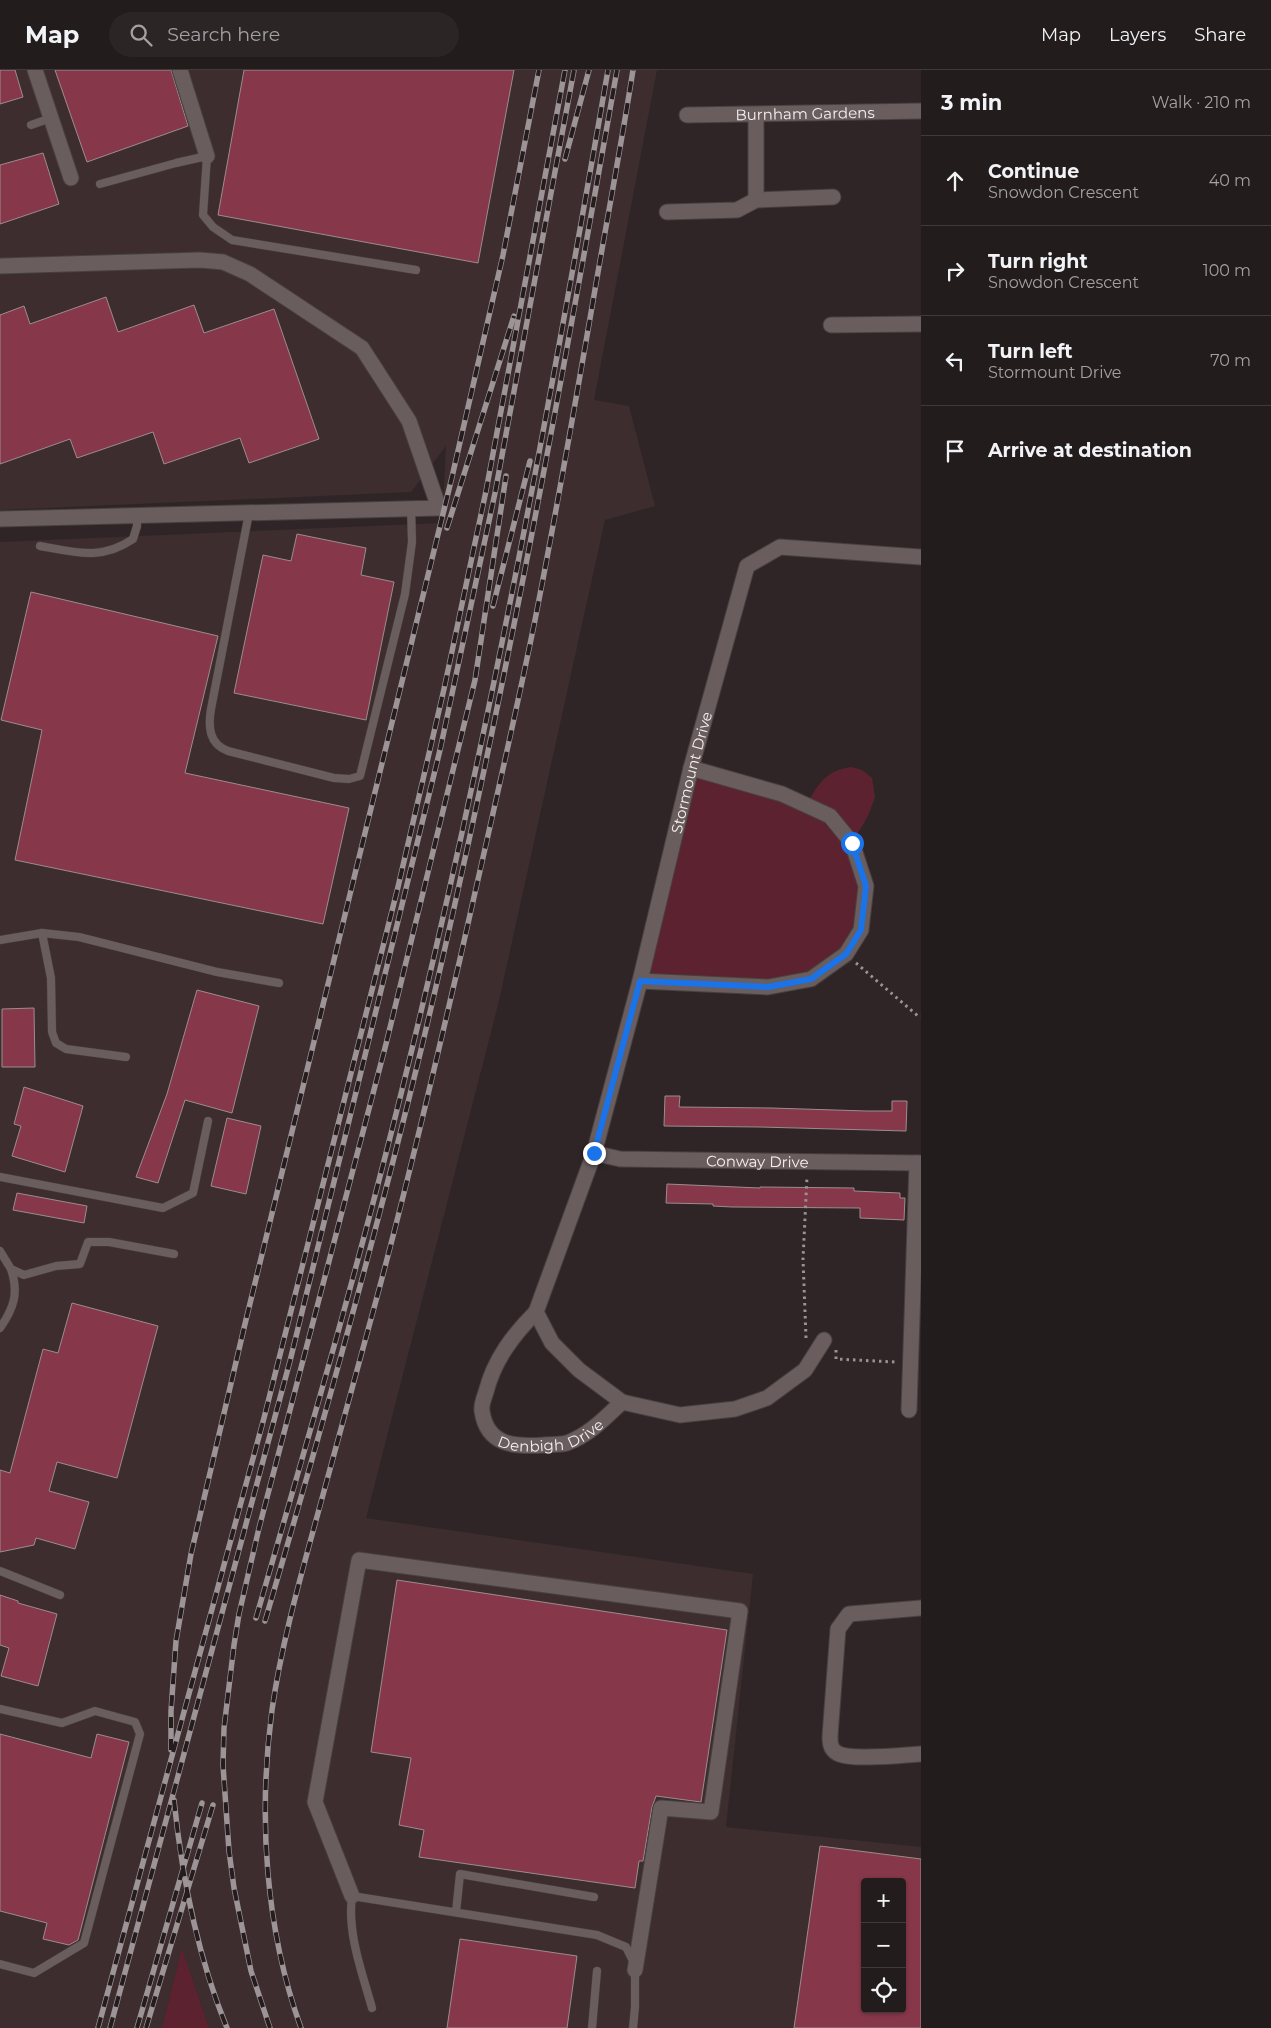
<!DOCTYPE html>
<meta charset="utf-8">
<style>
:root{--surface:#231c1d;--page:#2b2526;--text:#f1f3f6;--muted:#a3a1a4;--line:#403a3b}
body{margin:0;font-family:Montserrat,sans-serif;background:var(--page);color:var(--text)}
.controls{position:absolute;right:15px;bottom:15px;display:grid;overflow:hidden;border-radius:5px;box-shadow:0 1px 4px #0004}
.controls button{width:45px;height:45px;display:grid;place-items:center;padding:0;border:0;border-bottom:1px solid var(--line);background:var(--surface);color:var(--text);font:25px sans-serif}
.stop{position:absolute;width:15px;height:15px;margin:-11px;border:4px solid #1a73e8;border-radius:50%;background:#fff}
.stop.end{background:#1a73e8;border-color:#fff;box-shadow:0 1px 5px #0008}
.list{margin:0;padding:0;list-style:none}
h2{display:flex;justify-content:space-between;align-items:center;height:65px;margin:0;padding:0 20px;font-size:21px}
h2 small{font-size:16px;font-weight:400;color:var(--muted)}
.list li{display:grid;grid-template-columns:32px 1fr auto;gap:15px;align-items:center;box-sizing:border-box;height:90px;padding:0 20px;border-top:1px solid var(--line)}
.list b{display:block;font-size:19px;white-space:nowrap}
.list p{margin:0;font-size:16px;white-space:nowrap;color:var(--muted)}
.list em{font-size:16px;font-style:normal;color:var(--muted)}
.icon{flex:none;width:28px;height:28px;fill:none;stroke:currentColor;stroke-width:2;stroke-linecap:round;stroke-linejoin:round}
.map{position:relative;flex:none;width:921px;height:1958px;overflow:hidden}
header{display:flex;align-items:center;gap:30px;box-sizing:border-box;height:70px;padding:0 25px;background:var(--surface);border-bottom:1px solid var(--line)}
header strong{font-size:24px}
nav{display:flex;gap:28px;margin-inline-start:auto;font-size:18px}
.search{width:350px;height:45px;background:var(--page);display:flex;align-items:center;gap:12px;box-sizing:border-box;padding:0 18px;border-radius:28px;color:var(--muted);font-size:19px}
main{display:flex}
aside{flex:1;background:var(--surface)}
.map>svg:first-child{display:block}
.built{fill:#3d2d2f;fill-rule:evenodd}
.green{fill:#5d2230}
.building{fill:#87374a;stroke:#9a8d8f;fill-rule:evenodd}
.lines{fill:none;stroke-linecap:round;stroke-linejoin:round}
.service-casing{stroke:#484040;stroke-width:9}
.minor-casing{stroke:#484040;stroke-width:17}
.path{stroke:#9b9294;stroke-width:3;stroke-dasharray:2.5 4;stroke-linecap:butt}
.service{stroke:#695d5e;stroke-width:8}
.minor{stroke:#695d5e;stroke-width:15}
.rail-casing{stroke:#9c9496;stroke-width:5.5}
.rail{stroke:#251c1d;stroke-width:4;stroke-dasharray:11;stroke-linecap:butt}
.route{stroke:#1a73e8;stroke-width:6}
.labels{text-anchor:middle;dominant-baseline:central;stroke-width:4;stroke-linejoin:round;paint-order:stroke}
.street-label{font-size:15px;fill:#f6eff0;stroke:#251c1d}
</style>
<header>
<strong>Map</strong>
<div class="search"><svg class="icon" aria-label="search" viewBox="0 0 24 24"><circle cx="10" cy="10" r="6"/><path d="M15 15l6 6"/></svg>Search here</div>
<nav><a>Map</a><a>Layers</a><a>Share</a></nav>
</header>
<main>
<div class="map">
<svg width="921" height="1958" viewBox="0 0 921 1958">
<rect width="100%" height="100%" fill="#2f2527"/>
<path class="built" d="M0,0H657L594,330L629,336L655,436L605,450L498,935L366,1448L753,1504L726,1757L921,1777V1958H209L182,1879L162,1958H0V472L442,453L446,376L411,422L0,440ZM865,1812H902V1939H865Z"/>
<g class="green">
<path d="M851,697L862,700L872,708L875,727L868,746L852,773L866,816L861,860L811,909L640,911L691,698L806,734C820,714 824,701 851,697Z"/>
<polygon points="182,1878 209,1958 162,1958"/>
</g>
<g class="building">
<polygon points="0,0 15,0 23,27 0,34"/>
<polygon points="55,0 171,0 188,56 87,92"/>
<polygon points="244,0 514,0 478,193 218,145"/>
<polygon points="43,83 59,134 0,154 0,95"/>
<polygon points="106,227 118,262 194,235 204,263 274,239 319,369 249,393 240,368 164,394 153,362 77,388 70,369 0,394 0,245 24,236 30,254"/>
<polygon points="297,464 366,478 361,505 394,512 366,650 234,623 263,485 291,491"/>
<polygon points="31,522 218,566 185,703 349,738 323,854 15,790 42,660 1,650"/>
<polygon points="197,920 259,936 232,1043 185,1030 158,1113 136,1107 167,1024"/>
<polygon points="34,938 35,997 2,997 2,939"/>
<polygon points="24,1017 83,1036 65,1102 12,1086 21,1056 14,1054"/>
<polygon points="665,1026 680,1026 679,1037 771,1038 867,1041 892,1041 892,1031 907,1031 906,1061 760,1057 664,1056"/>
<polygon points="227,1048 261,1056 246,1124 211,1116"/>
<polygon points="667,1114 760,1118 760,1117 854,1118 854,1121 900,1123 900,1128 905,1128 904,1150 860,1148 860,1138 732,1137 713,1136 713,1134 666,1133"/>
<polygon points="17,1123 87,1136 84,1153 13,1140"/>
<polygon points="72,1233 158,1256 117,1408 57,1392 49,1421 89,1432 75,1479 36,1468 34,1475 0,1482 0,1400 10,1403 43,1279 58,1283"/>
<polygon points="397,1510 727,1560 701,1732 656,1726 652,1737 643,1791 639,1791 635,1818 419,1787 424,1760 399,1755 411,1688 371,1682"/>
<polygon points="0,1525 18,1531 18,1533 57,1544 38,1616 1,1606 9,1578 0,1575"/>
<polygon points="0,1664 91,1688 97,1664 129,1672 78,1870 69,1875 43,1869 47,1853 0,1841"/>
<path d="M820,1776L921,1789V1958H794ZM865,1812H902V1939H865Z"/>
<polygon points="460,1869 577,1886 567,1958 447,1958"/>
</g>
<g class="lines">
<defs>
<g id="service">
<polyline points="31,55 51,48"/>
<polyline points="100,114 176,93 207,86 203,145 213,157 232,170 416,200"/>
<path d="M249,443L211,639C208,657 209,674 228,681L334,708L349,709L360,706L405,524L412,472L411,438"/>
<path d="M40,476C75,482 101,491 133,469L137,456V446"/>
<polyline points="42,863 51,908 52,962 56,973 66,979 126,987"/>
<polyline points="0,870 42,863 79,867 217,902 279,913"/>
<polyline points="0,1107 163,1138 193,1123 208,1051"/>
<polyline points="0,1181 11,1199 24,1205 56,1196 80,1194 88,1172 109,1172 174,1184"/>
<path d="M0,1258C14,1238 19,1223 11,1199"/>
<polyline points="0,1501 60,1525"/>
<polyline points="0,1639 62,1653 95,1641 135,1652 140,1664 84,1873 34,1903 0,1894"/>
<polyline points="456,1842 460,1804 594,1827"/>
<path d="M372,1938C362,1902 347,1863 352,1826L597,1865L626,1877L635,1895V1937L633,1958"/>
<polyline points="592,1958 597,1901"/>
</g>
<g id="minor">
<polyline points="35,0 71,108"/>
<polyline points="180,0 207,86"/>
<path id="s1" d="M687,45L921,41"/>
<polyline points="756,45 756,130"/>
<polyline points="667,142 737,140 756,130 833,127"/>
<polyline points="0,196 200,190 223,192 250,204 362,278 409,351 439,438 0,449"/>
<polyline points="831,255 921,254"/>
<polyline points="640,911 768,917 811,909 846,884 861,860 866,816 852,773 830,746 782,724 691,698"/>
<path id="s2" d="M594,1083L620,1089L921,1093"/>
<path id="s3" d="M536,1242C513,1265 494,1290 486,1322C484,1328 481,1335 482,1341C487,1376 515,1377 544,1375C551,1374 560,1375 567,1373C589,1365 605,1348 622,1332"/>
<path id="s4" d="M824,1270L805,1300L767,1328L735,1339L680,1345L622,1332L579,1300L552,1273L536,1242L594,1083L640,911L691,698L747,496L780,477L921,487"/>
<polyline points="909,1340 917,1093"/>
<path d="M921,1538L849,1544L838,1559L830,1666C830,1672 830,1679 837,1683C850,1691 904,1685 921,1684"/>
<polyline points="352,1826 315,1732 359,1490 740,1541 711,1742 661,1738 635,1900"/>
</g>
</defs>
<use href="#service" class="service-casing"/>
<use href="#minor" class="minor-casing"/>
<g class="path">
<polyline points="856,893 918,946 921,946"/>
<polyline points="806,1268 803,1189 807,1107"/>
<polyline points="836,1280 836,1289 895,1292"/>
</g>
<use href="#service" class="service"/>
<use href="#minor" class="minor"/>
<defs>
<g id="rail">
<polyline points="565,89 589,0"/>
<polyline points="447,458 514,246"/>
<polyline points="493,536 530,391"/>
<path d="M256,1548C311,1359 366,1170 412,979C491,655 551,328 608,0"/>
<path d="M265,1551C321,1362 374,1172 421,980C499,656 559,328 617,0"/>
<polyline points="171,1680 171,1641 176,1571 191,1484 244,1258 452,407 503,185 539,0"/>
<path d="M174,1730C182,1808 197,1885 227,1958"/>
<polyline points="98,1958 264,1348 398,817 444,619 486,421 565,0"/>
<polyline points="110,1958 290,1291 440,680 495,423 574,0"/>
<polyline points="137,1958 202,1733"/>
<polyline points="146,1958 213,1735"/>
<polyline points="270,1958 251,1901 234,1818 229,1781 223,1695 224,1658 234,1575 239,1544 259,1458 386,974 475,610 506,406"/>
<path d="M301,1958C265,1858 258,1745 272,1640C281,1577 298,1516 315,1454C333,1389 350,1325 368,1260C402,1137 431,1013 460,889C485,778 511,667 534,555C557,440 577,324 597,208C609,139 622,70 633,0"/>
</g>
</defs>
<use href="#rail" class="rail-casing"/>
<use href="#rail" class="rail"/>
</g>
<g class="lines">
<polyline class="route" points="594,1083 640,911 768,917 811,909 846,884 861,860 866,816 852,773"/>
</g>
<g class="labels">
<g class="street-label">
<text stroke="none"><textPath href="#s1" startOffset="118">Burnham Gardens</textPath></text>
<text stroke="none"><textPath href="#s4" startOffset="920">Stormount Drive</textPath></text>
<text stroke="none"><textPath href="#s2" startOffset="164">Conway Drive</textPath></text>
<text stroke="none"><textPath href="#s3" startOffset="204">Denbigh Drive</textPath></text>
</g>
</g>
</svg>
<div class="controls">
<button>+</button>
<button>−</button>
<button><svg class="icon" aria-label="locate" viewBox="0 0 24 24"><circle cx="12" cy="12" r="6"/><path d="M12 2v4M12 18v4M2 12h4M18 12h4"/></svg></button>
</div>
<div class="stop" style="left:852px;top:773px"></div>
<div class="stop end" style="left:594px;top:1083px"></div>
</div>
<aside>
<h2>3 min<small>Walk · 210 m</small></h2>
<ul class="list">
<li><svg class="icon" aria-label="ahead" viewBox="0 0 24 24"><path d="M12 20V5M6 11l6-6 6 6"/></svg><div><b>Continue</b><p>Snowdon Crescent</p></div><em>40 m</em></li>
<li><svg class="icon" aria-label="right" viewBox="0 0 24 24"><path d="M7 20v-9h11M14 6l5 5-5 5"/></svg><div><b>Turn right</b><p>Snowdon Crescent</p></div><em>100 m</em></li>
<li><svg class="icon" aria-label="left" viewBox="0 0 24 24"><path d="M17 20v-9H6M10 6l-5 5 5 5"/></svg><div><b>Turn left</b><p>Stormount Drive</p></div><em>70 m</em></li>
<li><svg class="icon" aria-label="arrive" viewBox="0 0 24 24"><path d="M6 21V4h12l-3 4 3 4H6"/></svg><div><b>Arrive at destination</b></div></li>
</ul>
</aside>
</main>
